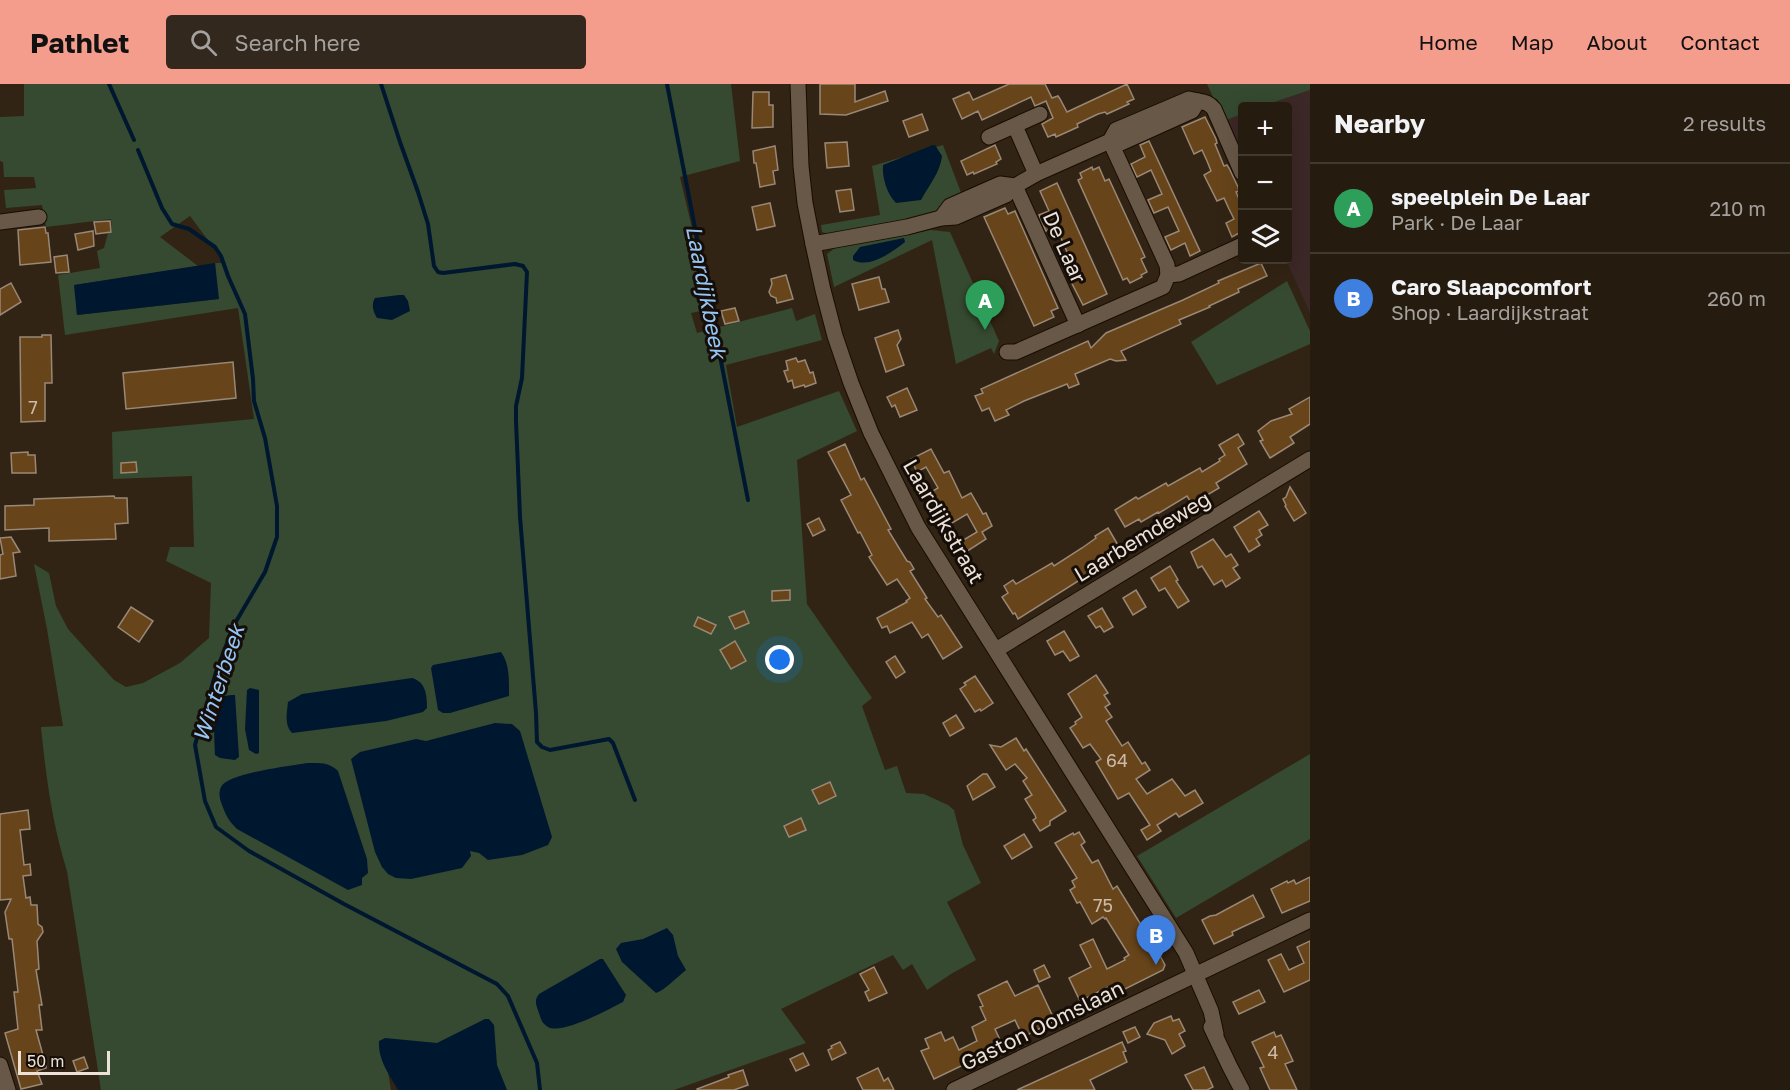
<!DOCTYPE html>
<meta charset="utf-8">
<style>
:root{--surface:#261b0f;--page:#32281d;--text:#f1f3f6;--muted:#a4a19e;--line:#42392f;--accent:#f49d8c}
body{margin:0;font-family:"Golos Text",sans-serif;background:var(--page);color:var(--text)}
.controls{position:absolute;right:18px;top:18px;display:grid;overflow:hidden;border-radius:6px;box-shadow:0 6px 24px #0002}
.controls button{width:54px;height:54px;display:grid;place-items:center;padding:0;border:0;border-bottom:2px solid var(--line);background:var(--surface);color:var(--text);font:30px sans-serif}
.scale{position:absolute;left:18px;bottom:15px;width:92px;box-sizing:border-box;padding-left:6px;border:3px solid #ece2d8;border-top:0;font-size:16px;line-height:21px;white-space:nowrap;color:#ece2d8;-webkit-text-stroke:4px #150e08;paint-order:stroke}
.you{position:absolute;left:780px;top:576px;width:21px;height:21px;margin:-15px;border:4px solid #fff;border-radius:50%;background:#1a73e8;box-shadow:0 0 0 9px #1a73e833}
.badge{display:grid;place-items:center;width:39px;height:39px;border-radius:50%;background:var(--accent);color:#fff;font-size:20px;font-weight:700}
.pin{position:absolute;translate:-50% -50px;filter:drop-shadow(0 2px 3px #0008)}
.pin::after{content:'';position:absolute;top:32px;width:21px;height:18px;background:inherit;clip-path:polygon(0 0,100% 0,50% 100%)}
.list{margin:0;padding:0;list-style:none}
h2{display:flex;justify-content:space-between;align-items:center;height:78px;margin:0;padding:0 24px;font-size:26px}
h2 small{font-size:20px;font-weight:400;color:var(--muted)}
.list li{display:grid;grid-template-columns:39px 1fr auto;gap:18px;align-items:center;box-sizing:border-box;height:90px;padding:0 24px;border-top:2px solid var(--line)}
.list b{display:block;font-size:22px;white-space:nowrap}
.list p{margin:0;font-size:20px;white-space:nowrap;color:var(--muted)}
.list em{font-size:20px;font-style:normal;color:var(--muted)}
.icon{flex:none;width:33px;height:33px;fill:none;stroke:currentColor;stroke-width:2;stroke-linecap:round;stroke-linejoin:round}
.map{position:relative;flex:none;width:1310px;height:1006px;overflow:hidden}
header{display:flex;align-items:center;gap:36px;box-sizing:border-box;height:84px;padding:0 30px;background:var(--accent);color:#111}
header strong{font-size:28px}
nav{display:flex;gap:33px;margin-inline-start:auto;font-size:21px}
.search{width:420px;height:54px;background:var(--page);display:flex;align-items:center;gap:15px;box-sizing:border-box;padding:0 21px;border-radius:6px;color:var(--muted);font-size:22px}
main{display:flex}
aside{flex:1;background:var(--surface)}
.map>svg:first-child{display:block}
.education{fill:#3c2826}
.green{fill:#354a30;fill-rule:evenodd}
.water{fill:#001730}
.lines{fill:none;stroke-linecap:round;stroke-linejoin:round}
.stream{stroke:#001730;stroke-width:4}
.building{fill:#67441a;stroke:#9a8876;stroke-width:1.5}
.minor-casing{stroke:#190c01;stroke-width:17}
.minor{stroke:#685848;stroke-width:15}
.labels{text-anchor:middle;dominant-baseline:central;stroke-width:6;stroke-linejoin:round;paint-order:stroke}
.number-label{font-size:18px;fill:#cbbaa8}
.street-label{font-size:21px;fill:#ece2d8;stroke:#150e08}
.water-label{font-size:22px;font-style:italic;fill:#96c4f4;stroke:#150e08}
</style>
<header>
<strong>Pathlet</strong>
<div class="search"><svg class="icon" aria-label="search" viewBox="0 0 24 24"><circle cx="10" cy="10" r="6"/><path d="M15 15l6 6"/></svg>Search here</div>
<nav><a>Home</a><a>Map</a><a>About</a><a>Contact</a></nav>
</header>
<main>
<div class="map">
<svg width="1310" height="1006" viewBox="0 0 1310 1006">
<rect width="100%" height="100%" fill="#322414"/>
<g class="education">
<polygon points="1310,6 1310,229 1286,176 1288,176 1288,22 1263,22"/>
<polygon points="1242,30 1242,79 1224,37"/>
</g>
<g class="green">
<path d="M24,0H731L740,77L680,93L711,225L691,229L697,249L792,224L796,237L815,230L822,256L726,281L737,343L839,307L857,347L797,376L807,520L872,614L862,622L885,686L897,682L906,709L924,710L948,721L954,726L963,761L981,799L947,818L976,876L951,890L927,906L912,880L903,886L893,871L781,925L806,959L674,1006H493L444,958L386,976L391,1006H101L67,787C52,739 46,693 41,643L63,642L47,545L34,480L49,489L56,522L68,545L114,596L126,603L143,599L180,579L209,554L211,499L166,477L170,463H194L192,392L113,395L112,348L254,335L238,224L65,251L58,191L100,184L97,167L104,164L108,149L112,148L111,135L46,143L42,121L6,124L4,106L36,104L34,93H4L3,78L0,77V33L24,32ZM190,132L225,179H215L218,215L77,231L75,201L198,182L160,153Z"/>
<polygon points="1207,0 1310,0 1310,6 1263,22 1242,22 1242,30 1224,37"/>
<polygon points="943,61 963,114 939,128 922,134 828,150 822,148 821,141 880,131 872,82"/>
<polygon points="931,146 950,148 999,257 994,270 991,264 956,280 932,156 834,203 827,170 835,164"/>
<polygon points="1287,197 1310,247 1310,260 1217,301 1191,258"/>
<polygon points="1310,670 1310,755 1176,834 1137,772"/>
</g>
<g class="water">
<path d="M933,61H935L942,72C940,89 929,101 921,116L896,119C887,110 882,94 883,81Z"/>
<path d="M904,154L905,158C892,168 870,185 853,176V172L860,163Z"/>
<polygon points="215,179 219,215 77,231 74,201"/>
<path d="M399,211H404L408,217L410,227L392,236L377,234C373,227 371,221 375,214Z"/>
<path d="M501,568C510,580 509,597 509,612L450,629H443L438,626L431,584L433,581Z"/>
<path d="M412,594C426,598 427,611 427,624L423,628L386,637L292,649C284,641 287,628 288,618L302,610Z"/>
<polygon points="250,604 259,606 259,669 256,670 249,666 245,645 247,606"/>
<path d="M235,611L239,673L235,676L220,674L215,671C215,659 211,622 221,614C225,611 231,611 235,611Z"/>
<polygon points="495,639 512,640 520,647 552,753 548,761 522,771 488,776 479,769 470,767 471,772 462,784 411,795 396,794 388,790 382,783 375,768 351,675 360,668 416,655 426,657"/>
<path d="M307,679C320,679 329,678 338,687L367,775L368,789L362,794V801L348,806L237,745C229,737 226,732 222,721C220,716 218,709 221,703C228,689 291,682 307,679Z"/>
<path d="M667,844L673,851L678,872L686,886C677,893 665,906 656,909L622,878L616,865L621,859L643,855Z"/>
<path d="M600,875H603L626,911L623,918C609,925 562,951 548,943C543,940 541,936 540,932C537,923 533,917 539,910Z"/>
<path d="M485,935H489L494,941L497,981L507,1006H398C389,990 378,976 379,957L385,954L437,959Z"/>
</g>
<g class="lines">
<g class="stream">
<polyline points="109,0 134,56"/>
<polyline points="381,0 400,58 418,108 428,140 434,182 438,188 443,189 515,180 523,182 527,188 522,294 516,322 516,337 520,433 536,629 537,658 542,663 550,666 609,655 613,659 635,716"/>
<polyline points="667,0 748,416"/>
<polyline points="138,66 162,124 172,140 189,145 215,163 221,172 228,192 245,230 253,295 254,317 265,354 277,422 277,453 265,488 234,541 216,588 195,661 205,717 216,743 249,767 344,820 497,900 508,912 537,979 540,1006"/>
</g>
</g>
<g class="building">
<polygon points="820,0 855,0 855,18 885,7 888,17 846,31 820,30"/>
<polygon points="1009,0 1045,0 1052,14 1058,12 1060,15 1067,28 1127,0 1134,15 1127,18 1129,20 1107,30 1105,28 1098,30 1077,40 1078,43 1056,53 1055,50 1048,53 1042,40 1053,34 1046,17 1035,22 1031,13 982,36 978,27 962,35 953,15 969,8 973,16"/>
<polygon points="753,8 769,8 769,21 773,21 773,43 752,44"/>
<polygon points="922,30 928,46 909,53 903,37"/>
<polygon points="1205,33 1216,55 1217,59 1215,60 1224,82 1227,81 1229,84 1238,103 1239,107 1236,108 1242,122 1242,151 1241,152 1239,149 1232,153 1226,139 1234,135 1229,125 1224,114 1217,117 1204,91 1211,87 1207,77 1202,66 1194,70 1182,43"/>
<polygon points="1149,57 1200,167 1190,172 1185,159 1171,166 1165,153 1179,147 1173,134 1168,123 1154,129 1148,116 1162,110 1151,86 1137,93 1131,80 1145,73 1140,61"/>
<polygon points="847,58 849,82 827,84 825,59"/>
<polygon points="995,61 1001,75 996,78 997,80 974,90 973,88 967,91 961,77"/>
<polygon points="775,62 778,86 773,87 775,100 760,103 756,79 754,79 753,67"/>
<polygon points="1092,83 1093,86 1099,83 1105,97 1109,95 1145,173 1141,175 1147,188 1141,191 1142,193 1130,199 1127,194 1123,196 1078,96 1082,94 1080,89"/>
<polygon points="1057,99 1107,210 1083,221 1065,186 1073,182 1056,142 1046,147 1039,131 1049,127 1040,107"/>
<polygon points="851,105 854,126 840,128 836,107"/>
<polygon points="770,119 775,142 757,146 752,123"/>
<polygon points="1005,124 1008,130 1015,127 1058,224 1051,227 1054,233 1034,242 984,133"/>
<polygon points="110,137 111,148 96,150 94,138"/>
<polygon points="45,143 46,149 48,149 51,178 20,181 18,146"/>
<polygon points="93,147 94,162 78,166 75,150"/>
<polygon points="67,171 69,188 56,189 54,173"/>
<polygon points="1261,179 1267,192 1238,205 1239,208 1209,222 1210,223 1179,236 1181,240 1121,267 1126,276 1116,277 1110,275 1075,290 1079,300 1069,304 1067,300 1024,317 1006,326 1009,331 995,337 989,324 982,327 975,312 983,309 981,305 1088,257 1091,264 1106,249 1183,216 1219,199 1218,197"/>
<polygon points="786,191 793,215 777,219 776,214 771,212 769,208 772,200 771,195"/>
<polygon points="879,193 882,205 885,205 889,218 859,226 852,200"/>
<polygon points="11,199 21,218 0,231 0,205"/>
<polygon points="735,224 739,237 725,240 721,227"/>
<polygon points="898,246 901,255 897,261 904,281 886,288 875,254"/>
<polygon points="42,251 51,251 52,299 45,299 45,337 21,338 20,253 42,253"/>
<polygon points="796,274 798,278 805,276 810,289 813,288 816,299 805,303 804,301 794,304 792,296 788,298 784,287 788,286 786,277"/>
<polygon points="233,278 236,314 126,325 123,289"/>
<polygon points="907,304 917,326 900,333 895,321 892,323 887,313"/>
<polygon points="1310,313 1310,340 1290,353 1294,359 1270,374 1260,357 1263,356 1258,347 1271,337 1292,330 1289,325"/>
<polygon points="1238,350 1244,360 1238,364 1247,380 1216,399 1219,404 1192,420 1187,412 1159,429 1158,428 1141,438 1139,435 1125,443 1115,426 1136,413 1138,415 1166,399 1168,402 1200,384 1202,388 1220,377 1219,375 1225,371 1219,361"/>
<polygon points="845,360 861,396 864,394 891,445 888,446 907,477 910,478 914,485 910,487 927,514 925,515 938,533 941,531 962,563 943,575 928,550 922,554 912,538 890,549 887,542 882,544 877,534 907,518 906,517 910,514 897,495 887,501 869,473 872,471 860,448 858,449 841,416 851,411 828,368"/>
<polygon points="931,365 944,389 949,387 962,414 971,409 983,430 986,429 992,442 982,448 986,455 966,468 960,458 977,448 967,430 947,442 941,433 931,408 938,404 926,383 917,388 911,375"/>
<polygon points="28,368 28,371 35,371 36,389 12,389 11,369"/>
<polygon points="136,378 137,388 121,389 121,379"/>
<polygon points="1290,403 1306,429 1294,437 1285,422 1286,421 1283,415 1286,413"/>
<polygon points="114,412 115,414 127,414 128,439 115,440 116,455 49,457 49,444 5,446 5,422 34,421 34,415"/>
<polygon points="1259,427 1268,441 1259,446 1262,451 1256,455 1260,461 1249,468 1234,443"/>
<polygon points="819,434 825,446 813,452 807,440"/>
<polygon points="1108,444 1118,461 1096,474 1102,482 1018,535 1015,529 1013,530 1002,513 1008,509 1004,502 1013,496 1016,500 1052,479 1054,482 1082,464 1096,454 1095,452"/>
<polygon points="11,453 20,468 13,469 16,492 0,495 0,471 3,470 0,454"/>
<polygon points="1213,455 1226,473 1231,470 1238,481 1233,484 1240,494 1226,503 1222,496 1214,501 1202,482 1198,484 1191,468"/>
<polygon points="1170,482 1178,496 1176,497 1189,517 1178,524 1165,504 1159,507 1151,494"/>
<polygon points="790,506 790,516 772,517 772,507"/>
<polygon points="1136,506 1146,523 1133,531 1123,514"/>
<polygon points="131,523 153,537 139,558 118,543"/>
<polygon points="1102,524 1113,543 1104,548 1100,542 1096,544 1088,532"/>
<polygon points="744,527 749,539 735,545 729,533"/>
<polygon points="698,533 716,541 711,550 694,542"/>
<polygon points="1064,547 1079,572 1070,577 1063,567 1055,571 1047,557"/>
<polygon points="735,557 746,577 731,585 720,566"/>
<polygon points="895,572 905,588 896,594 886,578"/>
<polygon points="1096,591 1108,609 1104,611 1110,620 1105,623 1112,633 1106,637 1122,662 1128,658 1142,680 1145,678 1150,686 1136,695 1147,710 1172,695 1185,712 1195,706 1203,719 1179,733 1176,729 1157,741 1161,747 1147,756 1141,746 1150,741 1129,709 1118,715 1096,678 1101,675 1090,660 1083,664 1070,644 1076,640 1075,638 1082,633 1068,610"/>
<polygon points="975,592 993,619 981,627 980,625 975,628 960,605 966,601 964,599"/>
<polygon points="956,631 964,644 950,652 943,639"/>
<polygon points="1016,654 1024,667 1026,665 1066,727 1050,737 1050,741 1040,747 1033,736 1036,734 1035,731 1025,715 1032,711 1023,697 1027,694 1015,680 1006,686 990,661 1001,663"/>
<polygon points="983,690 987,690 995,703 973,716 967,702"/>
<polygon points="830,698 836,712 819,720 812,706"/>
<polygon points="28,726 30,745 20,746 24,781 30,780 31,791 23,792 26,814 30,813 31,821 37,821 38,840 42,843 43,848 37,857 39,885 36,886 42,921 39,921 42,946 36,946 46,982 46,984 37,987 42,1000 21,1005 5,949 18,945 14,908 18,908 12,855 9,855 5,828 11,815 0,816 0,730"/>
<polygon points="801,734 806,746 789,753 784,742"/>
<polygon points="1079,748 1085,758 1081,761 1092,779 1098,776 1113,805 1117,802 1159,870 1165,881 1163,886 1119,908 1118,905 1110,902 1080,917 1069,894 1091,883 1080,861 1093,855 1107,885 1125,876 1124,874 1129,871 1106,834 1105,835 1103,833 1092,840 1080,818 1077,819 1070,806 1075,803 1072,797 1077,794 1055,759 1073,749 1074,751"/>
<polygon points="1024,750 1032,763 1012,775 1004,762"/>
<polygon points="1310,793 1310,817 1282,829 1271,805 1287,797 1288,799 1294,796 1296,800"/>
<polygon points="1253,811 1264,833 1232,848 1233,851 1214,860 1202,836 1210,832 1216,831"/>
<polygon points="1310,857 1310,896 1284,908 1268,876 1281,870 1289,886 1304,879 1297,863"/>
<polygon points="1044,881 1050,893 1039,898 1034,886"/>
<polygon points="874,883 887,909 869,917 865,908 869,906 860,890"/>
<polygon points="1007,897 1015,912 1038,901 1055,937 1023,953 1015,936 995,945 1000,956 998,957 1001,963 934,995 921,967 929,964 925,955 941,948 945,957 953,953 959,966 977,957 972,943 986,936 980,923 983,922 978,911"/>
<polygon points="1259,906 1265,918 1239,930 1233,918"/>
<polygon points="1171,932 1173,937 1179,935 1185,947 1179,950 1185,962 1172,970 1165,956 1147,950 1154,939"/>
<polygon points="1135,943 1140,953 1128,959 1123,948"/>
<polygon points="1274,948 1276,953 1281,951 1293,977 1285,980 1297,1006 1270,1006 1260,984 1264,983 1252,958"/>
<polygon points="840,958 846,969 832,976 828,966 832,964 831,962"/>
<polygon points="1122,958 1126,967 1123,968 1127,978 1090,996 1095,1006 1017,1006"/>
<polygon points="803,969 809,981 796,987 790,975"/>
<polygon points="84,973 88,984 77,988 73,977"/>
<polygon points="1204,983 1213,1003 1207,1006 1193,1006 1185,991"/>
<polygon points="878,984 884,997 888,994 894,1006 863,1006 857,994"/>
<polygon points="743,986 748,1001 734,1006 698,1006 697,1005 729,993 728,991"/>
</g>
<g class="lines">
<defs>
<g id="minor">
<polyline points="798,0 801,82 805,119 813,160 823,206 835,252 851,299 871,349 918,443 1186,869 1211,927 1216,950"/>
<polyline points="1015,42 1036,90"/>
<polyline points="989,53 1040,30"/>
<path d="M1110,57L1121,59L1192,27L1198,17C1205,18 1209,19 1214,25L1242,89"/>
<polyline points="1110,57 1167,181 1168,191"/>
<polyline points="941,134 950,122 1000,100 1015,102 1036,90 1110,57 1116,46 1189,15 1198,17"/>
<polyline points="0,138 39,133"/>
<polyline points="813,160 907,143 941,134 956,133 1006,111 1015,102 1078,241"/>
<polyline points="1007,268 1016,268 1163,203 1168,191 1179,190 1242,161"/>
<polyline points="996,566 1310,375"/>
<polyline points="1211,943 1230,983 1242,1006"/>
<polyline points="0,981 8,1006"/>
<polyline points="954,1006 1310,836"/>
</g>
</defs>
<use href="#minor" class="minor-casing"/>
<use href="#minor" class="minor"/>
</g>
<g class="labels">
<g class="number-label">
<text x="33" y="323">7</text>
<text x="1117" y="676">64</text>
<text x="1103" y="821">75</text>
<text x="1273" y="968">4</text>
</g>
<g class="street-label">
<text transform="translate(1065 163) rotate(66)">De Laar</text>
<text transform="translate(944 437) rotate(60)">Laardijkstraat</text>
<text transform="translate(1142 452) rotate(-31)">Laarbemdeweg</text>
<text transform="translate(1042 941) rotate(-26)">Gaston Oomslaan</text>
</g>
<g class="water-label">
<text transform="translate(707 208) rotate(79)">Laardijkbeek</text>
<text transform="translate(218 599) rotate(-72)">Winterbeek</text>
</g>
</g>
</svg>
<div class="controls">
<button>+</button>
<button>−</button>
<button><svg class="icon" aria-label="layers" viewBox="0 0 24 24"><path d="M12 4l9 5-9 5-9-5zM3 14l9 5 9-5"/></svg></button>
</div>
<div class="scale">50 m</div>
<div class="you"></div>
<div class="pin badge" style="left:985px;top:246px;background:#2e9e5b">A</div>
<div class="pin badge" style="left:1156px;top:881px;background:#3f7fe0">B</div>
</div>
<aside>
<h2>Nearby<small>2 results</small></h2>
<ul class="list">
<li><span class="badge" style="background:#2e9e5b">A</span><div><b>speelplein De Laar</b><p>Park · De Laar</p></div><em>210 m</em></li>
<li><span class="badge" style="background:#3f7fe0">B</span><div><b>Caro Slaapcomfort</b><p>Shop · Laardijkstraat</p></div><em>260 m</em></li>
</ul>
</aside>
</main>
